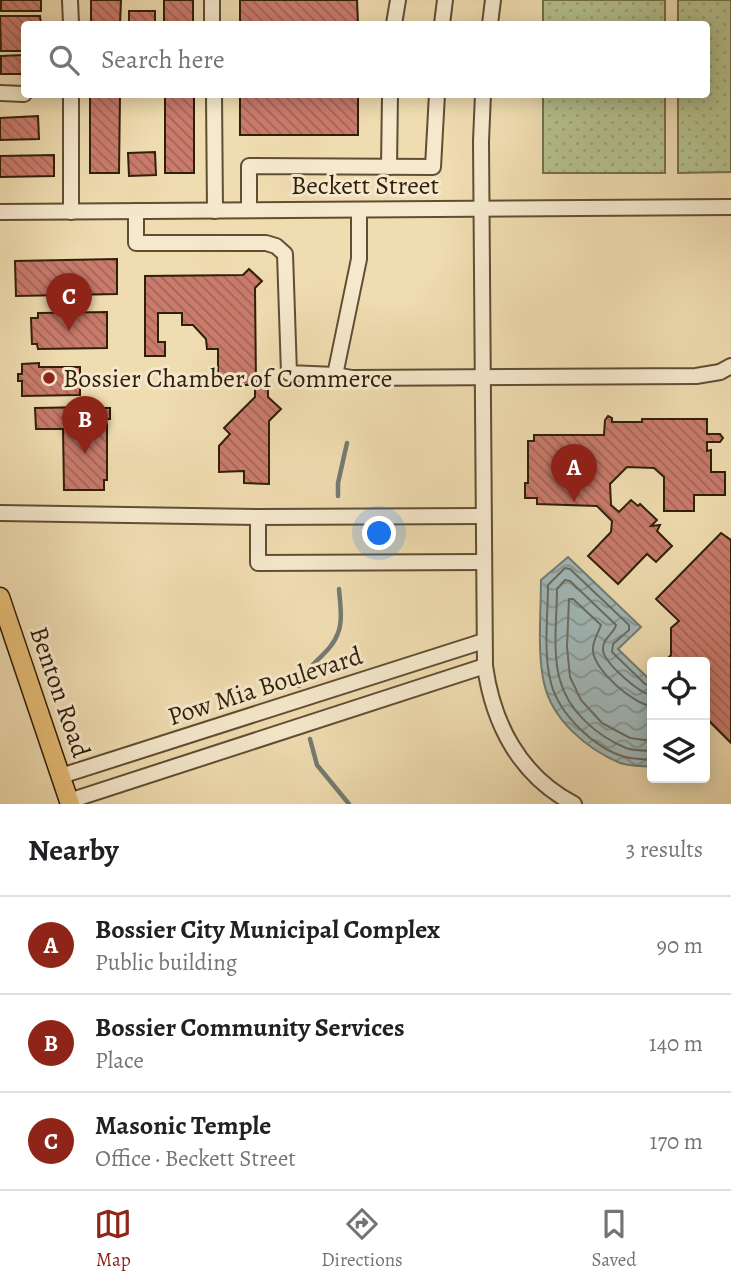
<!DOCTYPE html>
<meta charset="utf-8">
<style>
:root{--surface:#fff;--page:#f6f6f6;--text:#202124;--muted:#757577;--line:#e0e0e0;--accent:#8f2418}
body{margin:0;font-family:Alegreya,serif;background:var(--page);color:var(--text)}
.controls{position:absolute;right:21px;bottom:21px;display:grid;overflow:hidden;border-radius:7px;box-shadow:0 4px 18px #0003}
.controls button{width:63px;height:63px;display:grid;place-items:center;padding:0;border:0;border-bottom:2px solid var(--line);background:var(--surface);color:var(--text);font:35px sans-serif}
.you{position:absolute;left:380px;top:534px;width:24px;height:24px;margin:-18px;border:5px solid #fff;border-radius:50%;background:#1a73e8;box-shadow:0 0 0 10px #1a73e833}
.badge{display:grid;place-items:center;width:46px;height:46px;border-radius:50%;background:var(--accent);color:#fff;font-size:23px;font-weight:700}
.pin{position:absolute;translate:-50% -58px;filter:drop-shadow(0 2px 4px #0008)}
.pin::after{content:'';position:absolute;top:37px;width:24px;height:21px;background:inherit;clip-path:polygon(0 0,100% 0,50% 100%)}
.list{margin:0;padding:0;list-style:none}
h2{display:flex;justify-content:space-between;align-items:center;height:91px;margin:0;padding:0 28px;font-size:30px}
h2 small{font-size:23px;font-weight:400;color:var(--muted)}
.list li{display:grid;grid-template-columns:46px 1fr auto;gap:21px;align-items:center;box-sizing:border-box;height:98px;padding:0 28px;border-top:2px solid var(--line)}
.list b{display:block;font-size:26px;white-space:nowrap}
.list p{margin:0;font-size:23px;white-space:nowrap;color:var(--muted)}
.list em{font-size:23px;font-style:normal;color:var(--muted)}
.icon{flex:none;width:38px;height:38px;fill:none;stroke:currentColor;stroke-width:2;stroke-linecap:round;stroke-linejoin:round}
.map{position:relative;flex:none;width:731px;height:804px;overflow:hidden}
.search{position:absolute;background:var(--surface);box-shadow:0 4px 18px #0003;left:21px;right:21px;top:21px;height:77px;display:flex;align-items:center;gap:18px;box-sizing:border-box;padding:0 24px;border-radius:7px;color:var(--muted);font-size:26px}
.sheet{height:385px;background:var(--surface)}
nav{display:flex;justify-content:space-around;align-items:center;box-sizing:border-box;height:98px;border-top:2px solid var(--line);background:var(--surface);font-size:19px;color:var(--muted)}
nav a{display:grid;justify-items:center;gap:4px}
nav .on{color:var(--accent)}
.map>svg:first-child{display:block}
.park{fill:url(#park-dots);stroke:#72704c;stroke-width:2}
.water{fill:url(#water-waves);stroke:#747b72;stroke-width:2}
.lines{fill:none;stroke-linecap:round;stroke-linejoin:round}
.shore{stroke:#686c60;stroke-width:2}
.stream{stroke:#747b72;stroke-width:4.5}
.building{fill:url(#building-back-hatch);stroke:#301f09;stroke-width:2}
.minor-casing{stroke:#604e33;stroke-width:18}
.major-casing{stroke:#301f09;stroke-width:21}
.minor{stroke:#f5e8cc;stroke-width:14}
.major{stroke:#e8be78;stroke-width:18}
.poi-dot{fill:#8f2418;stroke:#f5e8cc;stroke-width:2.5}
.labels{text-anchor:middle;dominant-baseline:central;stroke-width:6;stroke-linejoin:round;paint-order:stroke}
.street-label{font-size:26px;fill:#301f09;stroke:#f5e8cc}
.poi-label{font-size:26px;fill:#301f09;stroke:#f5e8cc;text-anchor:start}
</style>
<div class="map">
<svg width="731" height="804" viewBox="0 0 731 804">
<defs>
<pattern id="park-dots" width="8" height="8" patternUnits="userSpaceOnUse" patternTransform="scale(1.75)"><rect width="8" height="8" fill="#b5c18e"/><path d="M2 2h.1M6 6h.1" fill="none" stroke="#9ca579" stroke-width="1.8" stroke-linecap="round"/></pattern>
<pattern id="water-waves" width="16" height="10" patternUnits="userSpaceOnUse" patternTransform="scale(1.75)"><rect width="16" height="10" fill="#a1b8b8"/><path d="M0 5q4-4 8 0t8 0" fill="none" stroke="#849594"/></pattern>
<pattern id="building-back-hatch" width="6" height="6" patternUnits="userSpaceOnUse" patternTransform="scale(1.75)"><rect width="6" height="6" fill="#c97b6c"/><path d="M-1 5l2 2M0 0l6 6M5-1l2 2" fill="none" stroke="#a46457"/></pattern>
</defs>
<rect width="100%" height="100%" fill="#efdcb0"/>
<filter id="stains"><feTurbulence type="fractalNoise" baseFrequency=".00286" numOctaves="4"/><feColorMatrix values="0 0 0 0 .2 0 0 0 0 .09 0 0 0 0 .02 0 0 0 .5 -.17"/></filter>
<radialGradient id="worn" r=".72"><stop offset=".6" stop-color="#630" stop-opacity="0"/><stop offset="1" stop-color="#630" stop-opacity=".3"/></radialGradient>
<g class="park">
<rect x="543" y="0" width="122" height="24"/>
<polygon points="678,0 731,0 731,172 678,173 678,95 706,94 706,24 678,24"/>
<rect x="543" y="95" width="122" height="78"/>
</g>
<path class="water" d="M568,557L641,627L618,649L652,682V767C642,766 629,766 620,763C587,749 552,720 544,683C537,651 541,613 541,580Z"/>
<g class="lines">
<g class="shore">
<path d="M652,686L645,684L612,652L613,644L629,630V625L570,569L565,568L548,585C548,614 543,654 551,683C559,714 594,748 625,757C634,759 644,759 652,760"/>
<path d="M652,695C640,694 604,663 603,650C602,638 614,634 616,625L570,581L565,580L557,589C557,616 552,654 560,680C568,711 597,736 626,748C634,751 644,750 652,751"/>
<path d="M652,706C634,705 594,670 593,651C592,641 598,634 601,625L573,599H569L567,647L570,677L581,700L602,723L630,738L652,741"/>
</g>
<g class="stream">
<polyline points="338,496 338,483 347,443"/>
<path d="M299,686C304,666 331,654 338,633C343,621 340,602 339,589"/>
<polyline points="310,739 317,765 349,804"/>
</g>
</g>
<g class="building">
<rect x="1" y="0" width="40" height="11"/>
<polygon points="91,0 121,0 120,24 91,24"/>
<rect x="164" y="0" width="29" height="24"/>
<polygon points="240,0 357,0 358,24 240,24"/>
<rect x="129" y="11" width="26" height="13"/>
<polygon points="0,16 40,16 41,24 24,24 24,51 1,51"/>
<polygon points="24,55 24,74 1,74 1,56"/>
<polygon points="90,94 120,94 119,173 90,173"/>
<rect x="165" y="94" width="29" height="79"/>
<rect x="240" y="94" width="118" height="41"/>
<polygon points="38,116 39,139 0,140 0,118"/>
<polygon points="155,152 156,175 129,176 128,153"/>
<polygon points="54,155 54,176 0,177 0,156"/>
<polygon points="117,259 117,294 16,296 15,261"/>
<polygon points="249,269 262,281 255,288 256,384 268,384 268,397 281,409 269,421 269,484 244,483 244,471 219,472 219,446 230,434 224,428 255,397 255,385 218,385 218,349 207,349 206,339 193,325 182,325 182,313 158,313 158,342 165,342 165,356 145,356 145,276 243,275"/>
<polygon points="107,312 107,348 38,349 37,344 32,344 31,318 38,318 38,313"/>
<polygon points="39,363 39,367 80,367 80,395 22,396 22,381 18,381 18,374 22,374 22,364"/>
<polygon points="89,407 89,425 107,424 107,480 104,480 104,490 64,490 63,429 36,429 35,408"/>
<rect x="91" y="408" width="19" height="11"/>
<polygon points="608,416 612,418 612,422 642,422 642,419 707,419 707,434 720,434 723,438 720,442 707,442 707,451 711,450 711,472 725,472 725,495 694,495 694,511 664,511 664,477 654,468 627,467 610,484 611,505 619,512 631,500 638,506 640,504 657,520 651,526 660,525 657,531 672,546 656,562 647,554 618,584 588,556 611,532 612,521 597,506 537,504 537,498 525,498 525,483 528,483 528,441 534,441 534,435 604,435 605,420"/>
<polygon points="721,533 731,540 731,743 705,717 705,662 664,662 671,655 671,628 679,621 656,599"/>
</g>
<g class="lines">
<defs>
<g id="minor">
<polyline points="70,0 71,24"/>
<polyline points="212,0 212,24"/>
<polyline points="394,24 398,0"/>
<polyline points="442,24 445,0"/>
<polyline points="490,24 493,0"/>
<polyline points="0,93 24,94"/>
<polyline points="71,94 71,212"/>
<polyline points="214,94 215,211"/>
<path d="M483,94L481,141L485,666C493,724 520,776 574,804"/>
<polyline points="389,167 390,94"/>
<polyline points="249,210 249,166 433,167 437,94"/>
<polyline points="136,211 136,243 266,243 276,246 285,254 289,373 335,375 352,378 696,376 720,372 731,366"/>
<polyline points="0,212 731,207"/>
<polyline points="335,375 359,259 359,210"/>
<polyline points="0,513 258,517 483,516"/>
<polyline points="258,517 258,563 483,562"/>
<polyline points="61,776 484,641"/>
<polyline points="69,801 485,666"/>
</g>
<polyline id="major" points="0,597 70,804"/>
</defs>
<use href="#minor" class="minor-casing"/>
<use href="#major" class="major-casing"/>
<use href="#minor" class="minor"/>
<use href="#major" class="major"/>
</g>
<circle class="poi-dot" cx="49" cy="378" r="7"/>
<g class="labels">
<g class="street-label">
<text x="365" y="185">Beckett Street</text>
<text transform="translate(265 686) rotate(-18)">Pow Mia Boulevard</text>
<text transform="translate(60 692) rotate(71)">Benton Road</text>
</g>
<g class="poi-label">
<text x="63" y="378">Bossier Chamber of Commerce</text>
</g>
</g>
<rect width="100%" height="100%" filter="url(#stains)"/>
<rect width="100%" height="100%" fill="url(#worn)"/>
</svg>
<div class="controls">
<button><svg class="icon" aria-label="locate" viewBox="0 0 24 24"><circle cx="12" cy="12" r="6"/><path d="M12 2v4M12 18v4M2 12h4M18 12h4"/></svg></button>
<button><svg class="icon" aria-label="layers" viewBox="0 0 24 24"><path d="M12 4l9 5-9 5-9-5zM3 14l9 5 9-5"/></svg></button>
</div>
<div class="you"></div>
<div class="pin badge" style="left:574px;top:502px">A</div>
<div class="pin badge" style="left:85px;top:454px">B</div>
<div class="pin badge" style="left:69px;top:331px">C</div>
<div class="search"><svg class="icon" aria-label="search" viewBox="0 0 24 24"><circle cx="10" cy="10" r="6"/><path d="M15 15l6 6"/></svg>Search here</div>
</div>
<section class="sheet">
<h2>Nearby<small>3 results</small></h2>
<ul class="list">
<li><span class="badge">A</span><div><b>Bossier City Municipal Complex</b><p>Public building</p></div><em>90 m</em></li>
<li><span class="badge">B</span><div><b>Bossier Community Services</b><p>Place</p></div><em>140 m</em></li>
<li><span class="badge">C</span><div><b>Masonic Temple</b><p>Office · Beckett Street</p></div><em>170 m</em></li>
</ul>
</section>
<nav>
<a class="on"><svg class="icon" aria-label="map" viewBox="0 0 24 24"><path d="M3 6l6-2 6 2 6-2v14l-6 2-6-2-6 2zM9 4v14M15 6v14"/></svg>Map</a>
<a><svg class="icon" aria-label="directions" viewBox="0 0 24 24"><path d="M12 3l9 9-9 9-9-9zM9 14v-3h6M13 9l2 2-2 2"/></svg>Directions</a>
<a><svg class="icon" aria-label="saved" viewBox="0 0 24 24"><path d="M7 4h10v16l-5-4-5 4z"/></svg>Saved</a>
</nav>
